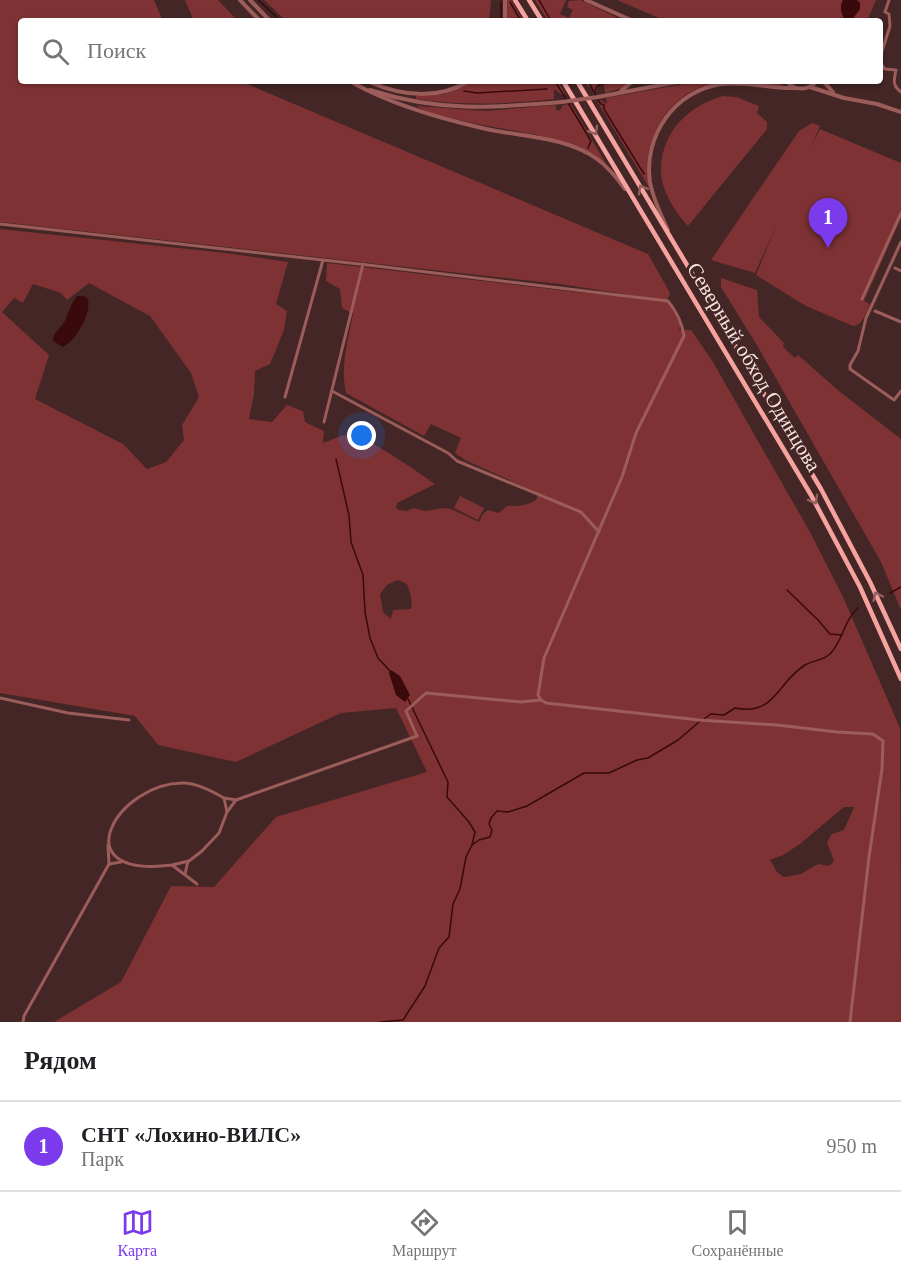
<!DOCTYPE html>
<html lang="ru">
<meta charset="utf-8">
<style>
:root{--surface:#fff;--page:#f6f6f6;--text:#202124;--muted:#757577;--line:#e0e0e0;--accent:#7c3aed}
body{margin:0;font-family:Georgia,serif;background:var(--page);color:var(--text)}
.you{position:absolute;left:362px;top:436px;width:21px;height:21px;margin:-15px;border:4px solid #fff;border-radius:50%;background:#1a73e8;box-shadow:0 0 0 9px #1a73e833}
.badge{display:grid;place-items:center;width:39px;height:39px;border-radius:50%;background:var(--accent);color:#fff;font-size:20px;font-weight:700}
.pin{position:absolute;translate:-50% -50px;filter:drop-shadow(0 2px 3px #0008)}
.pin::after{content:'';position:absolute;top:32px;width:21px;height:18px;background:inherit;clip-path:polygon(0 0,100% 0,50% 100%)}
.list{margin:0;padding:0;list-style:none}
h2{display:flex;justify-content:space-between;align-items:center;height:78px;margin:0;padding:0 24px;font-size:26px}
h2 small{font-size:20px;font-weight:400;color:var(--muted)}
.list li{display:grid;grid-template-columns:39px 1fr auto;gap:18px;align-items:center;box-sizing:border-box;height:90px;padding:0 24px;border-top:2px solid var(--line)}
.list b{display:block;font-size:22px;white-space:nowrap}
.list p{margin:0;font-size:20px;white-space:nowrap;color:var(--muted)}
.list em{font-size:20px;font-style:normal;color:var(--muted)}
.icon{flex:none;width:33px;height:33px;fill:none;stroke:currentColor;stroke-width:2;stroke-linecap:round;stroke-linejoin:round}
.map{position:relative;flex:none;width:901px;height:1022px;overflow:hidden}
.search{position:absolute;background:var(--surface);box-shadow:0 2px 4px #0004;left:18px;right:18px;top:18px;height:66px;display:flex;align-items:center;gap:15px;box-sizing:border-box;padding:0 21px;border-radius:6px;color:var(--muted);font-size:22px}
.sheet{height:168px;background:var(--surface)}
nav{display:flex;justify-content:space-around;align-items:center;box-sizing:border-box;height:84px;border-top:2px solid var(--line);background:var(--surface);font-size:16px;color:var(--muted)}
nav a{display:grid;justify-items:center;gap:3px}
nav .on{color:var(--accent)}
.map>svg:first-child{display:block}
.green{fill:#7f3234;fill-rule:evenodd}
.water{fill:#39090c}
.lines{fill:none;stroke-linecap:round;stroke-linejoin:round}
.stream{stroke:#39090c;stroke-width:1.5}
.minor{stroke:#9b5c5a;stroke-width:3}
.tertiary{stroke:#9b5c5a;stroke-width:4}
.trunk{stroke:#f6a3a0;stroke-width:4.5}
.tertiary-bridge{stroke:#9b5c5a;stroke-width:4}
.oneway{stroke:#945e5c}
.labels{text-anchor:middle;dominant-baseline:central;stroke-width:6;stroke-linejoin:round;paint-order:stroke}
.street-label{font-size:21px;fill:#f7e3e1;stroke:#432625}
</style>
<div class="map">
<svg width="901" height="1022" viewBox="0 0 901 1022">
<rect width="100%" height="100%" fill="#432625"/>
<g class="green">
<path d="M0,0H154L163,21H21V81H240L648,254L670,293L667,301L681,324L679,330H691L713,362L810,532L843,597L900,728L901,1022H54L121,982L171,886L214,887L276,817L427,772L396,708L341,713L236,762L158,745L135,716L0,693V229L226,253L288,262L276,304L287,311L284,330L270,364L255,371L254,394L249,419L272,422L287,405L303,411L305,422L324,431L323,443C330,441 342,434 350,434C363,434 423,475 435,484L397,503L396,508L399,510L407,511L414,508L425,511L444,508L451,509L479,522L483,514L488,510L499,513L507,506C519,506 526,506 536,500L538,493L465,460L455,453L461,438L431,424L424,436L346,393C340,366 348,341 353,314L342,308L340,289L326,281L327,263L576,292L656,299L560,284L0,222ZM89,283L150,316L191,373L199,397L182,425L184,440L166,462L147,469L123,444L35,399L49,355L2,312L14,298L23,303L33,284L61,293L67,300ZM398,580L407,584C410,593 413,600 411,609L393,610L391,619L383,612L380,594L387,585ZM844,807H854L844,830L832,834L827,842L834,861L829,866L818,864L801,874L784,877L777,872L770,860L783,855L800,844Z"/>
<polygon points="185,0 218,0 238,21 194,21"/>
<polygon points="264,0 491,0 489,21 286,21"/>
<polygon points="506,0 511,0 523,21 507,21"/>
<polygon points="535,0 566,0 560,14 569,18 573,10 567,7 569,1 581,0 624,21 548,21"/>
<polygon points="617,0 843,0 842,2 843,18 847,21 666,21"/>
<polygon points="857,0 876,0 867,21 849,21 860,3"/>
<path d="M472,81H558L565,94L562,95L554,89V99C506,104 464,106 416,99V96L445,94Z"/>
<polygon points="585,81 630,81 622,88 605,93 604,82 598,86 597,91 595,92 591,86 588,87"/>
<path d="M700,81H781L782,83L781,86C760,84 737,80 716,83C668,91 638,143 650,189L597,101L600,100L607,104L606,98Z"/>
<path d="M723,96L736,97L759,106L757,113L767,122V129L688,226C675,212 660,189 661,168C662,131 690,105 723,96Z"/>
<path d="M571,104L606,164C565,131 501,132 451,118C439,115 426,112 416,106L486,111L555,105L557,111L560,110L563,105Z"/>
<path d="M812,123L820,126L811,146L820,129L901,163V218L864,301L870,304C866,313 863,325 853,326L806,306L756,275L777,224L755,273L711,260L799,131Z"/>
<polygon points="721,278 757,290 759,317 784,343 783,347 795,358 798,355 839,391 901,439 901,610 881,562 758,347 721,287"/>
<polygon points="460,496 484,508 478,520 454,508"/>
</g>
<g class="water">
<path d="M843,0H857L860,3V9L851,21H847C841,16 839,7 843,0Z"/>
<path d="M77,296H84L88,299C91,315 77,339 63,347L53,341C53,331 62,328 66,319C69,311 71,304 77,296Z"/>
<polygon points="391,670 400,676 410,695 405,702 396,695 389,673"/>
</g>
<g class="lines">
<g class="stream">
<polyline points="258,0 281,21"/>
<polyline points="539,0 551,21"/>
<polyline points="510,2 521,21"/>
<polyline points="501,21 501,2"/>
<polyline points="416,81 436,81"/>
<polyline points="555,81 591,141 588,148"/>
<polyline points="588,81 596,95"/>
<polyline points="464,91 477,93 547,89"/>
<polyline points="595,91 597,86 607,81"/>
<polyline points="598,100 601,104 604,105 604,109 644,174"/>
<polyline points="336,459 349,515 351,542 363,575 365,612 370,638 378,658 391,672"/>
<polyline points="787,590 818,620 830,634 842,635"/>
<polyline points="890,593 901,587"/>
<polyline points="408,699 448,782 447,797 469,822 475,832 472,845"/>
<path d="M704,719L711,714L724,715L735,708C776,716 777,682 805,665C812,661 824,660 830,654C843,641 844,620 858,608"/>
<polyline points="380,1022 403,1020 425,986 439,948 449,937 453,904 460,889 466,857 472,845 479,840 490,837 492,830 489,824 491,818 497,811 508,812 527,806 584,773 609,773 637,760 648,758 678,740 699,722"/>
</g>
<g class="minor">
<polyline points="880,58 890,26 889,14 885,12 889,0"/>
<path d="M880,63L885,69L896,70C894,79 892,86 901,92"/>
<path d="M0,224L368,265L668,301C677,312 682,322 684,336L636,433L622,477L544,658L538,695L541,700"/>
<polyline points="901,242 866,318 858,351 850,365 850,369 894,400 901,391"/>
<polyline points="895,268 901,271"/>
<polyline points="862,299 901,213"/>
<polyline points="875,311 901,322"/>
<polyline points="332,391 448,453 457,461 581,512 599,532"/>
<polyline points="285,397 323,260"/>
<polyline points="324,422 363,264"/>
<polyline points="0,698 68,713 129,720"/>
<polyline points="224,798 236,800 417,736 406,711 426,693 521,702 541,700 546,703 699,720 777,725 837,732 873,734 883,741 882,769 869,857 850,1022"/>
<polyline points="227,812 236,800"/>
<polyline points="109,864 121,862"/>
<path d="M172,865L189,861L202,851L219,833L227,812L224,798C212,791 199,784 185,783C118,781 60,879 172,865L197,884"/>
<polyline points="185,874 188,861"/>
<polyline points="23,1022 24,1016 109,864 108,845"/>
</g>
<g class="tertiary">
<polyline points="240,0 260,21"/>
<polyline points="250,0 270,21"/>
<polyline points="505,0 505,21"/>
<polyline points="586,0 633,21"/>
<path d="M367,81C401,96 436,101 469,81"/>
<path d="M786,81C795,91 808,91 817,81"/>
<polyline points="823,81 833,92"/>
<path d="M353,83C393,105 438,118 482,128C520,137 565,136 597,159C608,167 617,178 625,189"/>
<polyline points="810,87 844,98 877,104 901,112"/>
<path d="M370,90C438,112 492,108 562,102"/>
<polyline points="621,91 633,81"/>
<polyline points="598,97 682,81"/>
<path d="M668,230C661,215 653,199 650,182C643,136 675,90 722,84C747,81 772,89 796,88"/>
</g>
<g class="trunk">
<polyline points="515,0 528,21"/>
<polyline points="529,0 542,21"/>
<polyline points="563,81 811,495 860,587 901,679"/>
<polyline points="577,81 821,489 870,582 901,649"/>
</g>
<polyline class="tertiary-bridge" points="562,102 598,97"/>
</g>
<defs><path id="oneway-chevron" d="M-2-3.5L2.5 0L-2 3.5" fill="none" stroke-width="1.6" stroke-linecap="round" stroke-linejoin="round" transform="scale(1.5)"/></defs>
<g class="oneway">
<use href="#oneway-chevron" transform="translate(594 131) rotate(59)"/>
<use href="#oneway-chevron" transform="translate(642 189) rotate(-121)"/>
<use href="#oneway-chevron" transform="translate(814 500) rotate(61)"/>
<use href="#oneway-chevron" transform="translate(877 596) rotate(-115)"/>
</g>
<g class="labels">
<g class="street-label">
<text transform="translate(754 367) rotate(59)">Северный обход Одинцова</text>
</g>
</g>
</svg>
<div class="you"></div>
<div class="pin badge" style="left:828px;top:248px">1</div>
<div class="search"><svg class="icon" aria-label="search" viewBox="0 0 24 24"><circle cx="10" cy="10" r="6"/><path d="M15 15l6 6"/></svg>Поиск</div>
</div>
<section class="sheet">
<h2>Рядом<small></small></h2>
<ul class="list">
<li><span class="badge">1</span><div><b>СНТ «Лохино-ВИЛС»</b><p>Парк</p></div><em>950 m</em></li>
</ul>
</section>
<nav>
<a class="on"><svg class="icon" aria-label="map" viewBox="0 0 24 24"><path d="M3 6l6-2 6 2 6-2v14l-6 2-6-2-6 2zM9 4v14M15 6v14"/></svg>Карта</a>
<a><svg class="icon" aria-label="directions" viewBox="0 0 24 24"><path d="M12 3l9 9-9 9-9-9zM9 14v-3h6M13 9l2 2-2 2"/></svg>Маршрут</a>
<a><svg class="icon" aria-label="saved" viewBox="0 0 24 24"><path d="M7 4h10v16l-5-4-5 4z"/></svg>Сохранённые</a>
</nav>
